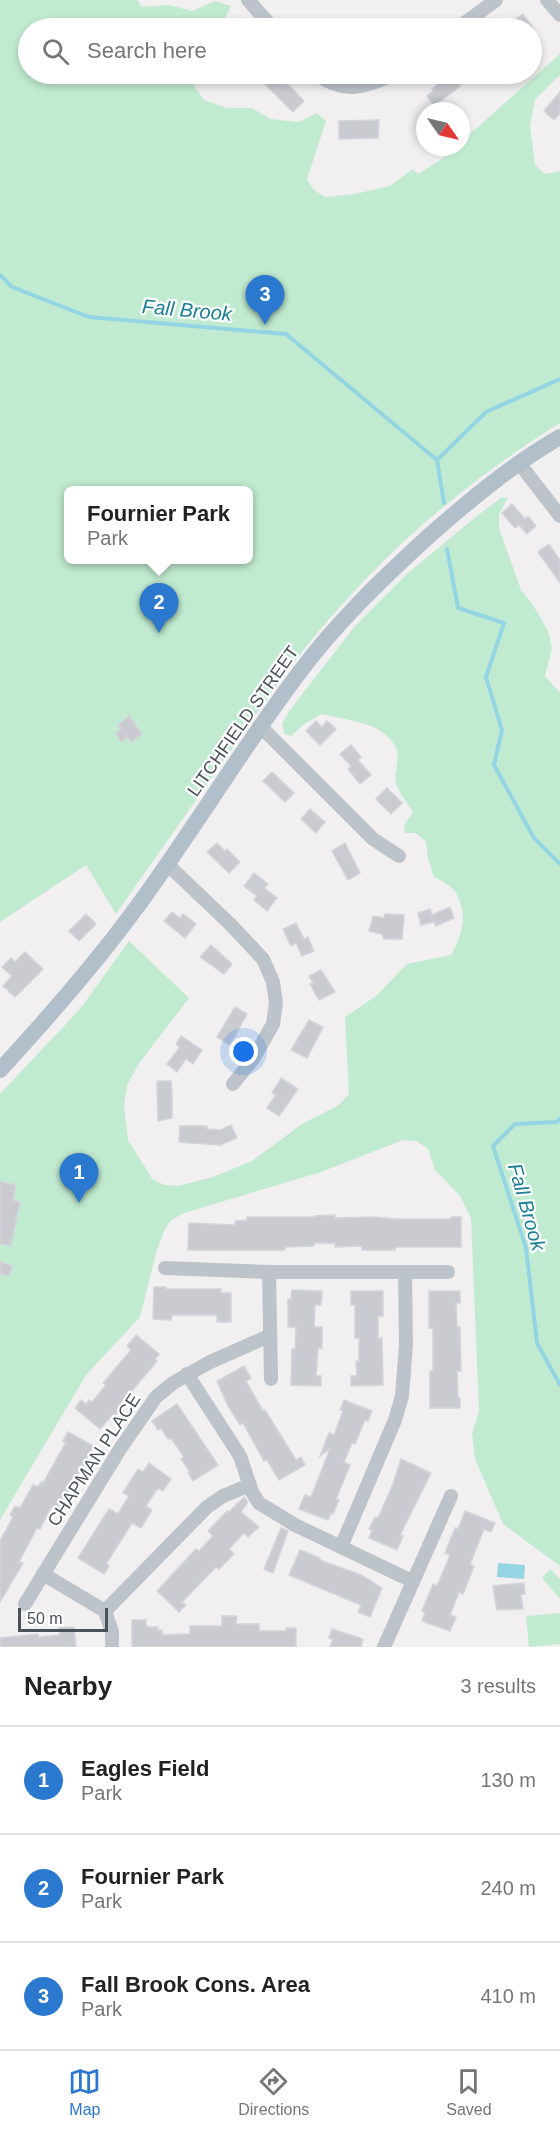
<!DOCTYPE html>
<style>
:root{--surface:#fff;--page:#f2f2f2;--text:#222;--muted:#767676;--line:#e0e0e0;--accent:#2b78cf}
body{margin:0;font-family:Arial,sans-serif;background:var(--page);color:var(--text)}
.compass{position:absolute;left:416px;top:102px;width:54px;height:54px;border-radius:50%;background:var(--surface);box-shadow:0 3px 9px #0003;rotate:124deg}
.scale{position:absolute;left:18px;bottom:15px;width:90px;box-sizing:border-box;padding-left:6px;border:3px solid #49525a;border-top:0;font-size:16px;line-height:21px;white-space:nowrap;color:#49525a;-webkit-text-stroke:4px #fff;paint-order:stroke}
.you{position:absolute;left:244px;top:1052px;width:21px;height:21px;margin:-15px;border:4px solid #fff;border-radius:50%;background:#1a73e8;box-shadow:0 0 0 9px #1a73e833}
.badge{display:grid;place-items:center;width:39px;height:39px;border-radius:50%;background:var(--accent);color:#fff;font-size:20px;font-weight:700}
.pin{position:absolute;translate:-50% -50px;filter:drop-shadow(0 2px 3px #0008)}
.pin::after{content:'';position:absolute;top:32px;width:21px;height:18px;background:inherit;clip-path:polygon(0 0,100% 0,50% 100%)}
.popup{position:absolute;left:64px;top:486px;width:189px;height:78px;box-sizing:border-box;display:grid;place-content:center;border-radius:9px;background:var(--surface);filter:drop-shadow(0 2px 4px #0005);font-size:20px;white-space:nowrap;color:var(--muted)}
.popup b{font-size:22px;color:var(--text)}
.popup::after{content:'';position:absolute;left:50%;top:100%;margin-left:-12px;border:12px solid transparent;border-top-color:var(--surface)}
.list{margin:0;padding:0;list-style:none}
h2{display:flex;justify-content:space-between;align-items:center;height:78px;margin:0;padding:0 24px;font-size:26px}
h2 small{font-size:20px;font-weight:400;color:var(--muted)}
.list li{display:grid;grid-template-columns:39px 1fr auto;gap:18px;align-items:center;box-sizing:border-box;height:108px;padding:0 24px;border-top:2px solid var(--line)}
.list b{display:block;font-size:22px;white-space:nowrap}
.list p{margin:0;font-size:20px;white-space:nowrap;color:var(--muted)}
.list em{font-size:20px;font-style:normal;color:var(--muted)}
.icon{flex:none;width:33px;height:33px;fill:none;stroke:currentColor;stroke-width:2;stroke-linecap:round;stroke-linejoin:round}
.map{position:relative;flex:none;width:560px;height:1647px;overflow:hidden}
.search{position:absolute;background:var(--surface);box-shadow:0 3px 9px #0003;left:18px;right:18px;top:18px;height:66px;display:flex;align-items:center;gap:15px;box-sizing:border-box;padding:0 21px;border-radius:33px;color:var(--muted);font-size:22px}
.sheet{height:402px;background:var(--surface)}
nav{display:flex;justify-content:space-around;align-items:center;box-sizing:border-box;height:84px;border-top:2px solid var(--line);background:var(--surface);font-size:16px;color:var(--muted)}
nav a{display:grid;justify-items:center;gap:3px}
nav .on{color:var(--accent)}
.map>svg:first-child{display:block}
.green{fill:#c1ebd0;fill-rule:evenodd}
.water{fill:#93d5e3}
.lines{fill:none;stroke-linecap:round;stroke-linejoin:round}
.stream{stroke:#93d5e3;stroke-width:4}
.building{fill:#c9cbd1;stroke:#d3d5da;stroke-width:1.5}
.minor{stroke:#bcc3ca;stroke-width:14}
.major{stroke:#b1bfcb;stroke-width:16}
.labels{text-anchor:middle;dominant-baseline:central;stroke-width:4.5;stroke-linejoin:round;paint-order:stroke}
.street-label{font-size:18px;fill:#49525a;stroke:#fff}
.water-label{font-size:20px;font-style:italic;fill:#1a7f95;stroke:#fff}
</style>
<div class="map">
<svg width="560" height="1647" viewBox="0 0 560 1647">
<rect width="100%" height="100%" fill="#f1efef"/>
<g class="green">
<path d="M0,0H137L142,7L169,5L192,11L215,1L231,6L221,28H28V74H192L189,79L204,100L227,108H252L270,119L299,122L317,113L326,121L307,179L313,189L325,197L355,194L390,186L413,169L418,174L448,155L456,147H461V142L560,54V75L535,99L530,126L535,165L545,174L560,171V423C478,474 402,536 338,609C298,653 265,702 231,750C193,805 154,859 116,914L86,865L0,922ZM69,490H249V560H69Z"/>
<path d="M508,497L499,515V528L521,590L533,605L548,631L552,648L545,676L560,693V1566L503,1524L475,1459L472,1433L479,1412L471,1218L460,1196L435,1170L428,1149L416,1141L403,1140L321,1172L184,1213L170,1221L164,1231L156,1253L140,1317L86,1375L0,1520V1094L80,1009L129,941L189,998L140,1062L127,1085L124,1106L128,1140L153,1180L165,1185L178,1186L213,1177L252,1161L302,1124L339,1105L349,1094L345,1017L376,996L407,964L451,955C463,933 469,913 454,890C450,885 440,880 434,877L428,858L426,841L415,833H405L404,825L413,812C408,804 400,794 396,784C393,774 401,759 396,748C383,721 347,721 322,714L304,724L291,736L285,734L282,724L290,710L355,626L408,573L477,516L501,498Z"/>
<polygon points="550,1569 560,1579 560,1599 542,1578"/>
<polygon points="560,1613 560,1644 529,1647 526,1616"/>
</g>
<polygon class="water" points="498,1563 525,1565 524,1579 497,1577"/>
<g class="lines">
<g class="stream">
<polyline points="0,275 12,287 89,317 286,334 437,460 444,503"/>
<polyline points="437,460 486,412 560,379"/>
<polyline points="447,549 458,608 504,623 486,677 502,730 494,765 534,838 560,864"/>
<polyline points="560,1118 557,1122 515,1124 493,1146 526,1248 537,1343 560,1385"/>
</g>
</g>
<g class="building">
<polygon points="523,14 533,28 502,28"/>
<polygon points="451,74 460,86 434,106 427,96 433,91 432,89"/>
<polygon points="273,78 280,85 285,81 304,101 293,112 266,85"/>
<polygon points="560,92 560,114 554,120 544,111"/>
<polygon points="379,120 378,138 339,139 339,121"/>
<polygon points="512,504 525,519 528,516 536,526 527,534 519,525 515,528 502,513"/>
<polygon points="549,544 560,560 560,583 538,552"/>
<polygon points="129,716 142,734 131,742 128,737 121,742 115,733 121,729 118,725"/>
<polygon points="316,721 322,727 327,721 336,729 320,745 306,731"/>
<polygon points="351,745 361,757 358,760 371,775 360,784 348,769 351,766 340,754"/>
<polygon points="272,772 294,793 285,802 263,781"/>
<polygon points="387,788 402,803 391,814 376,799"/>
<polygon points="310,809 325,822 316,833 301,819"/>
<polygon points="217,843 225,851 227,849 240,862 229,873 207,852"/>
<polygon points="345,843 360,873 348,880 332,851"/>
<polygon points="254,873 268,884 264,888 277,898 267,911 254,900 257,896 244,886"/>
<polygon points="450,907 454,918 436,926 433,920 434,922 421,925 418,913 430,909 432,915"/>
<polygon points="172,912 180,918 183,914 196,924 185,938 164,921"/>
<polygon points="86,914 96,924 79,941 69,931"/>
<polygon points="385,914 404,915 402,939 384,939 382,934 369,931 373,916 384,918"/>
<polygon points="296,923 304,939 308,937 314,951 302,956 296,943 291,946 283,929"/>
<polygon points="211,945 232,964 224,974 200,957"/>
<polygon points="25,952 43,969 15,997 3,986 12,976 2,967 11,958 15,962"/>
<polygon points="321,970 335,992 319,1000 310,984 313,983 309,976"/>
<polygon points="235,1007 247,1014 230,1045 217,1037"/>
<polygon points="309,1020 323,1027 307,1058 291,1050"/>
<polygon points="181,1036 202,1050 193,1064 186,1059 177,1072 167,1064 180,1047 176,1044"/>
<polygon points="281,1078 298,1089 279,1116 267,1108 276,1095 272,1093"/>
<polygon points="157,1081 171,1081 172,1093 172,1118 158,1121"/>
<polygon points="231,1125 237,1138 220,1145 179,1142 180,1126 207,1126 207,1129 221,1130"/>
<polygon points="0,1181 16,1185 13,1200 20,1202 11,1246 0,1244"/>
<polygon points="335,1215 335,1218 372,1217 397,1219 451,1219 451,1217 461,1217 461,1247 395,1247 395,1250 362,1250 362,1246 335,1247 335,1243 314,1243 314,1246 285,1247 285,1250 188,1250 189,1223 235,1225 235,1221 247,1220 247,1217 315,1217 315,1216"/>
<polygon points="0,1262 13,1266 9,1276 0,1274"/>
<polygon points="154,1287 166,1287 166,1289 221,1289 221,1293 231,1293 231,1322 217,1322 217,1315 172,1315 171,1320 153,1319"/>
<polygon points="292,1290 322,1291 321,1305 315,1305 314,1327 322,1327 322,1348 318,1348 316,1376 321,1376 321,1386 291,1385 292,1349 295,1349 296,1327 288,1327 288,1299 291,1300"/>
<polygon points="351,1291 383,1291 383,1316 378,1316 378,1338 382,1338 383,1385 351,1386 351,1376 357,1376 356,1361 359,1361 359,1338 355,1338 355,1305 351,1305"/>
<polygon points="429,1291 460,1291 460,1303 456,1303 457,1327 460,1327 461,1371 457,1371 458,1398 460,1398 460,1408 430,1408 430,1371 433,1371 433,1328 429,1328"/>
<polygon points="136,1335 159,1354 155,1360 157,1361 122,1403 124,1405 115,1415 113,1414 100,1429 75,1408 81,1400 86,1404 89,1400 92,1402 106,1385 103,1383 131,1350 127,1346"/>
<polygon points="244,1366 251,1378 246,1381 263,1411 265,1410 296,1460 301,1457 305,1465 279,1480 267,1460 264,1461 243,1423 240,1425 228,1406 217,1381"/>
<polygon points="344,1400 372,1411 368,1421 365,1420 355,1444 352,1443 344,1462 350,1465 336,1499 339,1500 333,1514 331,1513 328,1520 299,1509 305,1495 311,1497 330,1449 320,1456 329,1433 334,1435 343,1411 340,1410"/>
<polygon points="177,1404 218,1465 193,1481 188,1473 190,1472 181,1459 184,1457 171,1438 168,1439 161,1428 158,1430 152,1421"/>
<polygon points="68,1432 99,1449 92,1449 69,1494 66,1492 58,1509 52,1506 40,1529 37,1528 19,1562 23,1563 0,1602 0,1541 13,1517 10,1515 15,1506 20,1508 33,1485 38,1487 41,1482 43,1483 66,1442 63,1441"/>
<polygon points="401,1459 431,1473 400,1535 403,1536 397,1550 369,1538 372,1530 369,1529 375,1517 378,1518 393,1484"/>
<polygon points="149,1463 171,1479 163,1491 158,1488 146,1506 152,1510 141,1528 132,1523 106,1564 109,1566 104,1574 78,1558 109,1509 118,1514 129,1496 123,1493 138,1469 143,1472"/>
<polygon points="244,1497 248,1502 241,1512 259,1527 248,1537 244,1533 229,1549 234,1554 219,1569 216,1567 182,1602 186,1605 179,1612 157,1591 196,1549 199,1551 213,1536 208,1531 227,1511 229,1512"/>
<polygon points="465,1511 495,1523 491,1532 484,1529 470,1564 474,1566 463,1594 459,1592 450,1615 456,1617 450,1631 422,1621 425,1613 422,1611 433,1584 437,1586 450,1555 445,1553 455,1528 458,1529"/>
<polygon points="281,1528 288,1531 273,1573 264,1569"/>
<polygon points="300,1550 320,1558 320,1560 361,1575 382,1588 370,1617 358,1612 361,1605 289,1575"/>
<polygon points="524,1583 525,1594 521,1595 523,1609 497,1610 493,1586"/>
<polygon points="222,1616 237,1616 236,1624 259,1624 259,1631 286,1631 286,1628 296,1628 296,1647 132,1647 132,1620 146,1620 146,1627 158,1627 157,1630 162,1630 162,1635 190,1634 190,1626 222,1626"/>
<polygon points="74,1627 76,1647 0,1647 0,1638 38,1634 38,1637 60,1635 59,1628"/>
<polygon points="332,1629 363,1639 361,1647 330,1647 333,1639 329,1638"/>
</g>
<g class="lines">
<g class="minor">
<polyline points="248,0 273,28"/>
<polyline points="547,0 560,15"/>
<polyline points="458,28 496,0"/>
<path d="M316,74C345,95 365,87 394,74"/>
<polyline points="519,463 560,516"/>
<polyline points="261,727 373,839 399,856"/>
<polyline points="167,864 230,924 263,959 273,982 276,1003 273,1024 253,1059 233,1084"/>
<polyline points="165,1268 269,1272 448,1272"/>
<polyline points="269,1272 271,1379"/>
<polyline points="187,1374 240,1456 252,1492 259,1503 295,1525 412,1581"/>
<polyline points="341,1547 395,1420 402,1396 406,1345 405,1272"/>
<polyline points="43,1574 105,1611 112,1632 112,1647"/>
<polyline points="25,1604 120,1449 156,1397 173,1383 210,1362 269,1336"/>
<polyline points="105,1611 207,1507 223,1496 250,1485"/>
<polyline points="384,1647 451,1496"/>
</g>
<path class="major" d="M0,1070C46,1020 91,969 131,915C190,836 240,751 299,673C337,622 383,578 430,535C471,499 513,464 560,437"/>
</g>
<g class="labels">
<g class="street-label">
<text transform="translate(243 721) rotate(-55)">LITCHFIELD STREET</text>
<text transform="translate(94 1460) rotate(-57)">CHAPMAN PLACE</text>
</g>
<g class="water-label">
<text transform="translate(187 310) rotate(5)">Fall Brook</text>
<text transform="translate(527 1207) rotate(74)">Fall Brook</text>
</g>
</g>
</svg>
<svg class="compass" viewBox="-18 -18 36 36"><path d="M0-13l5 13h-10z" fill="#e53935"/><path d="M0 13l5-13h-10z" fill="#767676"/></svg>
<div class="scale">50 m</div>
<div class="you"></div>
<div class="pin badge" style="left:79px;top:1203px">1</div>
<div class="pin badge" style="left:159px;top:633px">2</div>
<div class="popup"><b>Fournier Park</b>Park</div>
<div class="pin badge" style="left:265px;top:325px">3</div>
<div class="search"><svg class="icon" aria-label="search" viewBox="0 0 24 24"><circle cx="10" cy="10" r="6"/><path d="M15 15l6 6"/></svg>Search here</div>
</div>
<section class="sheet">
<h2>Nearby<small>3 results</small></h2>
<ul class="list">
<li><span class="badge">1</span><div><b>Eagles Field</b><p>Park</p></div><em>130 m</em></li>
<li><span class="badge">2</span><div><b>Fournier Park</b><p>Park</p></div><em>240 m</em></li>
<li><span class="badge">3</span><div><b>Fall Brook Cons. Area</b><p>Park</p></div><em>410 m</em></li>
</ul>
</section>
<nav>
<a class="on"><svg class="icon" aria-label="map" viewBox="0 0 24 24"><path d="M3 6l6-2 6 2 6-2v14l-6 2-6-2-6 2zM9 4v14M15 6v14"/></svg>Map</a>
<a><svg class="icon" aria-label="directions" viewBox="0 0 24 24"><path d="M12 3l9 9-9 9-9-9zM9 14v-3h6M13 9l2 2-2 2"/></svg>Directions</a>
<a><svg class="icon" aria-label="saved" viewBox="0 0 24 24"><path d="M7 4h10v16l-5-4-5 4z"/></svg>Saved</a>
</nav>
